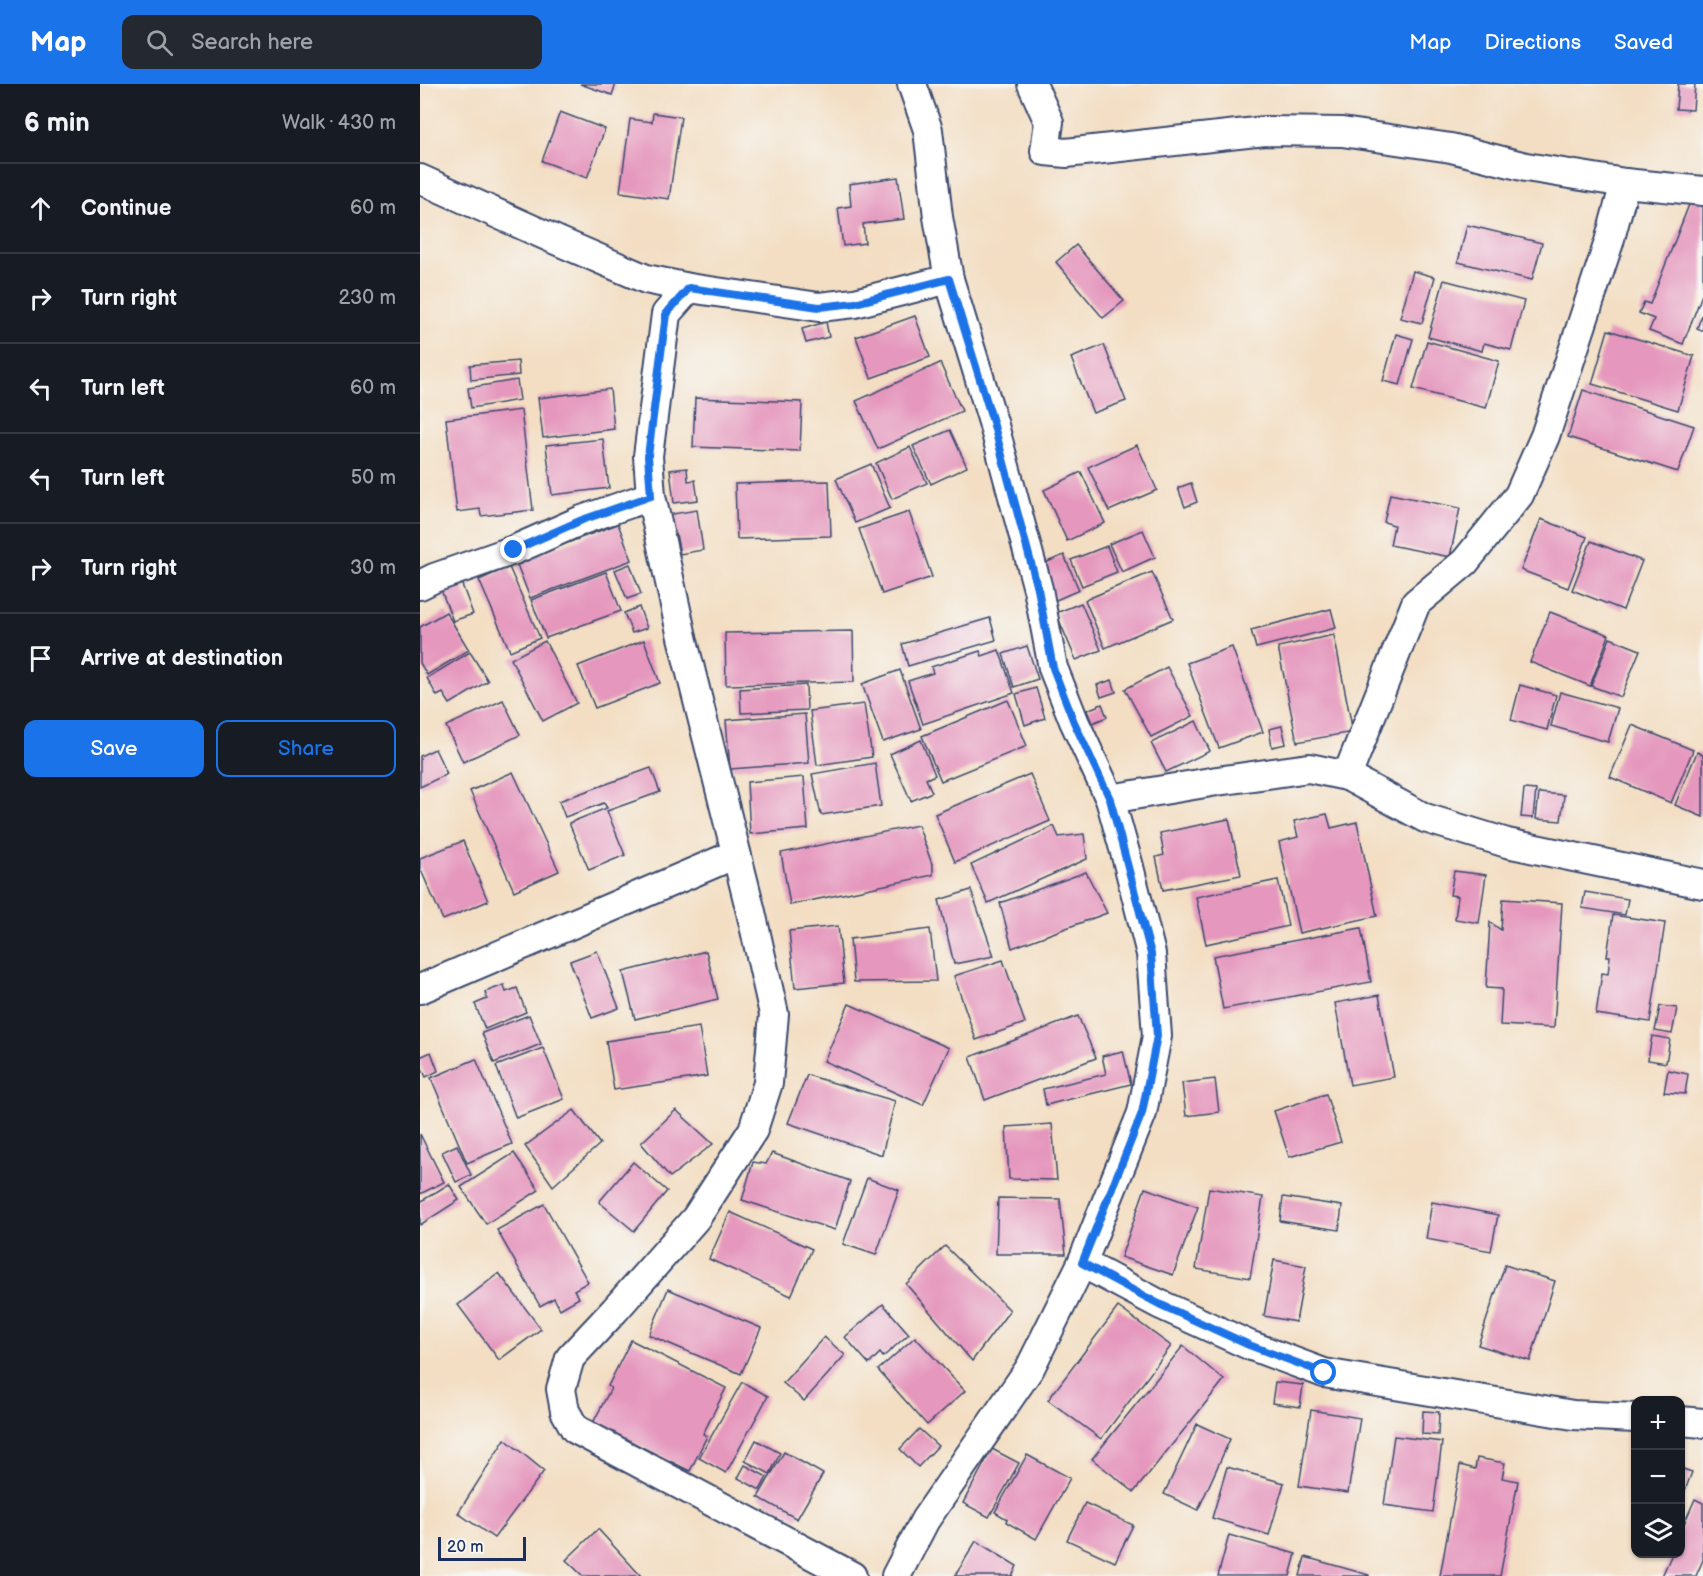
<!DOCTYPE html>
<meta charset="utf-8">
<style>
:root{--surface:#171b24;--page:#242831;--text:#f1f3f6;--muted:#9ea1a6;--line:#363941;--accent:#1a73e8}
body{margin:0;font-family:"Balsamiq Sans",sans-serif;background:var(--page);color:var(--text)}
.controls{position:absolute;right:18px;bottom:18px;display:grid;overflow:hidden;border-radius:12px;box-shadow:0 2px 4px #0004}
.controls button{width:54px;height:54px;display:grid;place-items:center;padding:0;border:0;border-bottom:2px solid var(--line);background:var(--surface);color:var(--text);font:30px sans-serif}
.scale{position:absolute;left:18px;bottom:15px;width:88px;box-sizing:border-box;padding-left:6px;border:3px solid #1b2f5e;border-top:0;font-size:16px;line-height:21px;white-space:nowrap;color:#1b2f5e;-webkit-text-stroke:4px #f6f6f2;paint-order:stroke}
.stop{position:absolute;width:18px;height:18px;margin:-14px;border:4px solid #1a73e8;border-radius:50%;background:#fff}
.stop.end{background:#1a73e8;border-color:#fff;box-shadow:0 2px 6px #0008}
.list{margin:0;padding:0;list-style:none}
h2{display:flex;justify-content:space-between;align-items:center;height:78px;margin:0;padding:0 24px;font-size:26px}
h2 small{font-size:20px;font-weight:400;color:var(--muted)}
.list li{display:grid;grid-template-columns:39px 1fr auto;gap:18px;align-items:center;box-sizing:border-box;height:90px;padding:0 24px;border-top:2px solid var(--line)}
.list b{display:block;font-size:22px;white-space:nowrap}
.list em{font-size:20px;font-style:normal;color:var(--muted)}
.actions{display:flex;gap:12px;padding:18px 24px}
.actions a{flex:1;padding:14px 0;border:2px solid var(--accent);border-radius:12px;text-align:center;font-size:21px;color:var(--accent)}
.actions .main{background:var(--accent);color:#fff}
.icon{flex:none;width:33px;height:33px;fill:none;stroke:currentColor;stroke-width:2;stroke-linecap:round;stroke-linejoin:round}
.map{position:relative;flex:none;width:1283px;height:1492px;overflow:hidden}
header{display:flex;align-items:center;gap:36px;box-sizing:border-box;height:84px;padding:0 30px;background:var(--accent);color:#fff}
header strong{font-size:28px}
nav{display:flex;gap:33px;margin-inline-start:auto;font-size:21px}
.search{width:420px;height:54px;background:var(--page);display:flex;align-items:center;gap:15px;box-sizing:border-box;padding:0 21px;border-radius:12px;color:var(--muted);font-size:22px}
main{display:flex}
aside{flex:1;background:var(--surface)}
.map>svg:first-child{display:block}
.building{fill:#e597bd}
.lines{fill:none;stroke-linecap:round;stroke-linejoin:round}
.street-casing{stroke:#3b496d;stroke-width:32}
.street{stroke:#fff;stroke-width:28}
.route{stroke:#1a73e8;stroke-width:8}
</style>
<header>
<strong>Map</strong>
<div class="search"><svg class="icon" aria-label="search" viewBox="0 0 24 24"><circle cx="10" cy="10" r="6"/><path d="M15 15l6 6"/></svg>Search here</div>
<nav><a>Map</a><a>Directions</a><a>Saved</a></nav>
</header>
<main>
<aside>
<h2>6 min<small>Walk · 430 m</small></h2>
<ul class="list">
<li><svg class="icon" aria-label="ahead" viewBox="0 0 24 24"><path d="M12 20V5M6 11l6-6 6 6"/></svg><div><b>Continue</b></div><em>60 m</em></li>
<li><svg class="icon" aria-label="right" viewBox="0 0 24 24"><path d="M7 20v-9h11M14 6l5 5-5 5"/></svg><div><b>Turn right</b></div><em>230 m</em></li>
<li><svg class="icon" aria-label="left" viewBox="0 0 24 24"><path d="M17 20v-9H6M10 6l-5 5 5 5"/></svg><div><b>Turn left</b></div><em>60 m</em></li>
<li><svg class="icon" aria-label="left" viewBox="0 0 24 24"><path d="M17 20v-9H6M10 6l-5 5 5 5"/></svg><div><b>Turn left</b></div><em>50 m</em></li>
<li><svg class="icon" aria-label="right" viewBox="0 0 24 24"><path d="M7 20v-9h11M14 6l5 5-5 5"/></svg><div><b>Turn right</b></div><em>30 m</em></li>
<li><svg class="icon" aria-label="arrive" viewBox="0 0 24 24"><path d="M6 21V4h12l-3 4 3 4H6"/></svg><div><b>Arrive at destination</b></div></li>
</ul>
<div class="actions"><a class="main">Save</a><a>Share</a></div>
</aside>
<div class="map">
<svg width="1283" height="1492" viewBox="0 0 1283 1492">
<rect width="100%" height="100%" fill="#f6f6f2"/>
<filter id="ink" filterUnits="userSpaceOnUse"><feTurbulence type="fractalNoise" baseFrequency=".0167" numOctaves="2"/><feDisplacementMap in="SourceGraphic" scale="12" xChannelSelector="R" yChannelSelector="G"/><feConvolveMatrix kernelMatrix="1 2 1 2 8 2 1 2 1" color-interpolation-filters="sRGB"/></filter>
<filter id="wash" filterUnits="userSpaceOnUse"><feTurbulence type="fractalNoise" baseFrequency=".008" numOctaves="4" result="noise"/><feDisplacementMap in="SourceGraphic" scale="24" xChannelSelector="R" yChannelSelector="G"/><feGaussianBlur stdDeviation="1.35" result="paint"/><feColorMatrix in="noise" values="0 0 0 0 0 0 0 0 0 0 0 0 0 0 0 0 0 1.4 0 .05"/><feComposite in="paint" operator="in"/></filter>
<g filter="url(#wash)">
<rect width="100%" height="100%" fill="#f3dec3"/>
<g id="blocks">
<g class="building">
<polygon points="160,0 196,0 192,11"/>
<polygon points="1258,0 1275,0 1273,26 1256,25"/>
<polygon points="140,28 185,45 167,94 122,77"/>
<polygon points="233,29 261,33 249,115 200,108 210,35 232,38"/>
<polygon points="478,93 484,135 443,140 445,159 423,162 418,124 431,122 429,100"/>
<polygon points="1272,113 1283,117 1283,208 1263,260 1229,247 1234,235 1219,229 1224,218 1230,220"/>
<polygon points="1047,141 1122,159 1112,196 1038,178"/>
<polygon points="656,161 704,217 683,234 636,178"/>
<polygon points="993,187 1015,193 1002,239 980,234"/>
<polygon points="1024,196 1104,217 1091,266 1064,259 1062,267 1008,253"/>
<polygon points="1283,229 1283,247 1277,244"/>
<polygon points="495,232 510,273 451,294 436,253"/>
<polygon points="406,238 409,253 386,259 382,245"/>
<polygon points="1188,246 1274,272 1258,326 1172,300"/>
<polygon points="976,250 993,255 980,301 963,297"/>
<polygon points="1007,257 1079,277 1066,324 993,305"/>
<polygon points="684,261 706,317 673,329 651,274"/>
<polygon points="98,277 99,291 51,296 50,281"/>
<polygon points="520,279 542,327 458,365 436,317"/>
<polygon points="97,296 100,316 51,324 48,304"/>
<polygon points="190,305 194,345 123,354 118,314"/>
<polygon points="1163,306 1274,342 1258,388 1148,353"/>
<polygon points="275,314 382,318 380,367 273,363"/>
<polygon points="101,326 113,426 61,432 60,425 37,428 26,335"/>
<polygon points="530,346 547,383 511,400 493,362"/>
<polygon points="183,355 189,404 132,411 126,361"/>
<polygon points="717,361 737,406 689,427 668,383"/>
<polygon points="490,363 507,399 472,415 456,379"/>
<polygon points="451,380 470,424 435,439 416,395"/>
<polygon points="267,384 268,397 275,396 278,416 254,419 250,386"/>
<polygon points="661,388 685,439 647,457 624,406"/>
<polygon points="409,397 411,452 317,455 315,400"/>
<polygon points="771,399 777,418 765,423 758,404"/>
<polygon points="970,410 1040,424 1030,473 970,461 974,441 964,438"/>
<polygon points="277,426 283,466 260,470 256,450 250,450 246,431"/>
<polygon points="489,428 512,493 462,510 439,445"/>
<polygon points="1121,435 1167,453 1148,504 1101,486"/>
<polygon points="198,440 212,476 110,514 96,478"/>
<polygon points="723,446 735,473 702,488 689,460"/>
<polygon points="1171,457 1222,477 1203,526 1152,506"/>
<polygon points="687,462 697,488 662,502 651,476"/>
<polygon points="644,471 659,506 636,516 620,481"/>
<polygon points="210,480 221,510 207,515 195,486"/>
<polygon points="89,483 120,554 90,567 59,496"/>
<polygon points="186,488 201,527 126,554 111,516"/>
<polygon points="732,488 753,535 685,564 665,516"/>
<polygon points="41,498 53,530 33,537 21,506"/>
<polygon points="661,519 681,566 656,576 636,529"/>
<polygon points="219,523 227,544 212,549 204,529"/>
<polygon points="911,525 916,544 836,564 831,546"/>
<polygon points="26,528 49,566 7,591 0,579 0,543"/>
<polygon points="1130,528 1189,551 1170,602 1110,578"/>
<polygon points="570,534 576,556 488,582 482,560"/>
<polygon points="433,547 434,598 306,601 305,549"/>
<polygon points="914,551 933,648 877,658 858,563"/>
<polygon points="1190,554 1220,566 1201,613 1171,602"/>
<polygon points="224,556 240,599 175,624 158,582"/>
<polygon points="125,557 157,619 123,637 91,575"/>
<polygon points="607,562 618,595 594,603 583,570"/>
<polygon points="812,563 843,648 799,664 767,579"/>
<polygon points="579,566 594,609 503,640 488,597 513,589 511,583 560,567 562,572"/>
<polygon points="50,568 68,597 30,620 23,609 17,612 7,594"/>
<polygon points="747,583 773,632 731,653 705,605"/>
<polygon points="480,586 501,645 463,658 442,600"/>
<polygon points="692,596 696,608 681,613 677,601"/>
<polygon points="386,601 387,626 321,629 320,605"/>
<polygon points="1100,601 1136,611 1127,646 1091,636"/>
<polygon points="616,604 625,634 605,641 596,610"/>
<polygon points="1140,608 1198,624 1188,658 1131,642"/>
<polygon points="83,616 100,651 43,678 26,642"/>
<polygon points="588,616 607,662 521,697 502,652"/>
<polygon points="444,620 452,673 397,681 390,627"/>
<polygon points="682,620 687,633 672,639 667,626"/>
<polygon points="385,630 389,679 310,685 306,636"/>
<polygon points="776,637 790,667 746,688 731,659"/>
<polygon points="1212,641 1273,666 1251,719 1190,693"/>
<polygon points="862,642 866,660 852,663 849,645"/>
<polygon points="501,656 515,691 506,695 512,708 491,717 470,670"/>
<polygon points="15,665 27,690 0,703 0,672"/>
<polygon points="1277,668 1283,671 1283,733 1255,721"/>
<polygon points="455,679 461,722 401,731 392,690"/>
<polygon points="231,684 240,708 187,727 205,771 169,786 149,739 187,724 184,719 145,733 139,717"/>
<polygon points="93,688 139,787 94,807 50,707"/>
<polygon points="610,690 630,737 535,778 515,730"/>
<polygon points="384,693 388,745 330,750 327,698"/>
<polygon points="1104,705 1116,706 1113,734 1101,733"/>
<polygon points="1119,709 1144,711 1141,737 1116,735"/>
<polygon points="907,730 911,744 937,738 957,832 879,849 859,758 878,753 874,737"/>
<polygon points="809,735 821,791 743,806 736,773 744,771 740,749"/>
<polygon points="498,741 513,783 513,791 370,821 361,769"/>
<polygon points="634,742 639,753 664,750 667,775 568,819 551,781"/>
<polygon points="43,757 68,817 23,836 0,784 0,774"/>
<polygon points="1034,787 1066,791 1059,839 1035,835 1038,812 1030,811"/>
<polygon points="666,788 687,829 592,864 580,819"/>
<polygon points="858,796 868,842 786,860 776,813"/>
<polygon points="551,806 574,872 534,880 519,816"/>
<polygon points="1165,808 1208,815 1205,831 1162,824"/>
<polygon points="1083,815 1142,819 1134,944 1080,941 1082,905 1066,904 1070,838 1081,846"/>
<polygon points="1193,831 1245,839 1230,938 1176,930 1182,889 1188,890 1190,872 1187,872"/>
<polygon points="418,842 424,899 375,904 369,847"/>
<polygon points="941,844 951,898 803,925 793,872"/>
<polygon points="510,845 516,897 434,898 430,855"/>
<polygon points="177,867 199,924 172,934 150,877"/>
<polygon points="286,867 298,915 215,935 203,888"/>
<polygon points="583,876 605,939 556,956 534,892"/>
<polygon points="84,901 86,908 97,904 106,928 65,945 55,920 67,915 65,908"/>
<polygon points="959,911 974,993 930,1001 915,919"/>
<polygon points="429,920 529,964 503,1021 404,977"/>
<polygon points="1240,922 1257,924 1252,950 1235,947"/>
<polygon points="109,931 121,960 74,979 62,949"/>
<polygon points="658,932 676,974 565,1016 550,973"/>
<polygon points="279,943 287,992 194,1006 186,957"/>
<polygon points="1232,952 1250,955 1246,979 1228,976"/>
<polygon points="123,964 144,1015 96,1034 76,982"/>
<polygon points="703,967 711,1000 626,1021 623,1005 686,990 682,972"/>
<polygon points="11,968 18,987 6,993 0,980 0,973"/>
<polygon points="56,975 92,1060 47,1079 11,994"/>
<polygon points="1248,986 1268,990 1265,1010 1244,1008"/>
<polygon points="387,991 475,1017 462,1071 368,1039"/>
<polygon points="795,995 799,1028 766,1032 762,999"/>
<polygon points="906,1010 921,1058 869,1073 854,1027"/>
<polygon points="154,1026 180,1060 133,1102 105,1062"/>
<polygon points="256,1026 293,1060 250,1093 221,1059"/>
<polygon points="632,1040 637,1096 589,1095 586,1043"/>
<polygon points="0,1050 24,1098 0,1110"/>
<polygon points="37,1061 51,1091 36,1098 22,1068"/>
<polygon points="94,1069 119,1106 66,1140 41,1103"/>
<polygon points="352,1069 430,1097 415,1146 322,1116 333,1078 346,1080"/>
<polygon points="213,1078 247,1107 214,1147 179,1118"/>
<polygon points="447,1094 479,1106 456,1171 423,1160"/>
<polygon points="29,1100 39,1116 0,1141 0,1118"/>
<polygon points="725,1104 778,1123 753,1191 701,1173"/>
<polygon points="789,1104 843,1113 830,1194 776,1185"/>
<polygon points="863,1113 922,1122 919,1146 860,1137"/>
<polygon points="578,1114 640,1115 646,1170 576,1170"/>
<polygon points="1012,1118 1078,1131 1071,1167 1006,1155"/>
<polygon points="124,1120 168,1198 154,1206 159,1214 140,1225 134,1214 120,1222 77,1146"/>
<polygon points="310,1128 392,1165 371,1212 289,1175"/>
<polygon points="525,1162 590,1226 552,1277 486,1200"/>
<polygon points="854,1176 886,1182 876,1238 844,1232"/>
<polygon points="1085,1181 1135,1197 1110,1277 1058,1261"/>
<polygon points="79,1189 121,1245 79,1276 38,1221"/>
<polygon points="248,1205 341,1244 321,1290 229,1251"/>
<polygon points="463,1220 489,1250 463,1273 460,1269 449,1280 425,1253"/>
<polygon points="698,1223 751,1262 681,1355 628,1316"/>
<polygon points="404,1253 425,1271 384,1317 363,1299"/>
<polygon points="495,1253 545,1307 507,1341 458,1286"/>
<polygon points="211,1256 306,1304 283,1350 287,1352 270,1387 173,1339 191,1304 188,1302"/>
<polygon points="763,1262 804,1296 714,1408 672,1375"/>
<polygon points="322,1298 348,1312 306,1389 279,1374"/>
<polygon points="855,1298 883,1301 880,1323 852,1319"/>
<polygon points="891,1326 940,1334 928,1409 879,1402"/>
<polygon points="1003,1327 1019,1328 1018,1351 1002,1350"/>
<polygon points="777,1340 810,1355 778,1426 744,1410"/>
<polygon points="499,1345 518,1362 498,1383 480,1365"/>
<polygon points="974,1352 1022,1358 1013,1428 964,1421"/>
<polygon points="85,1355 124,1387 74,1454 38,1429"/>
<polygon points="336,1356 360,1369 350,1390 325,1377"/>
<polygon points="572,1365 599,1379 569,1433 543,1419"/>
<polygon points="364,1368 403,1390 377,1435 338,1413"/>
<polygon points="607,1371 650,1394 616,1455 586,1438 587,1435 575,1428"/>
<polygon points="1057,1374 1085,1379 1082,1394 1098,1397 1080,1492 1020,1492 1040,1381 1055,1385"/>
<polygon points="325,1381 347,1393 340,1406 318,1394"/>
<polygon points="807,1383 864,1399 849,1451 792,1434"/>
<polygon points="1260,1384 1272,1388 1261,1417 1260,1417"/>
<polygon points="1275,1415 1283,1419 1283,1476 1276,1492 1242,1492 1252,1470 1260,1470 1260,1449"/>
<polygon points="665,1419 713,1441 695,1478 647,1456"/>
<polygon points="178,1445 221,1492 163,1492 146,1476"/>
<polygon points="809,1451 876,1470 870,1492 798,1492"/>
<polygon points="556,1457 597,1482 592,1492 535,1492"/>
<polygon points="885,1473 949,1491 949,1492 880,1492"/>
</g>
</g>
</g>
<g filter="url(#ink)">
<use href="#blocks" fill-opacity="0" stroke="#3b496d" stroke-width="1.5"/>
<g class="lines">
<defs>
<g id="street">
<polyline points="612,0 629,38 625,67 646,69 845,47 922,48 1031,64 1106,83 1205,99 1283,107"/>
<polyline points="0,95 138,157 226,195 269,204 399,223 435,219 529,195"/>
<polyline points="269,204 246,230 228,372 231,412 262,553 331,828 354,930 348,999 333,1046 276,1134 194,1227 150,1274 141,1305 145,1327 155,1345 432,1492"/>
<polyline points="0,501 14,494 94,466 162,436 231,412"/>
<polyline points="927,692 996,519 1045,478 1099,411 1125,352 1189,158 1205,99"/>
<polyline points="690,715 797,697 889,684 927,692 1005,734 1087,759 1283,800"/>
<polyline points="0,905 316,770"/>
<polyline points="662,1179 739,1220 829,1261 904,1289 1153,1331 1216,1334"/>
<polyline points="1260,1337 1283,1339"/>
<polyline points="476,1492 505,1436 610,1284 662,1179 722,1029 737,952 731,870 708,779 690,715 654,637 633,584 618,505 573,338 529,195 518,133 508,46 492,0"/>
</g>
</defs>
<use href="#street" class="street-casing"/>
<use href="#street" class="street"/>
</g>
</g>
<g class="lines" filter="url(#ink)">
<polyline class="route" points="94,466 162,436 231,412 228,372 246,230 269,204 399,223 435,219 529,195 573,338 618,505 633,584 654,638 690,715 731,870 737,952 722,1029 662,1179 739,1220 829,1261 904,1289"/>
</g>
</svg>
<div class="controls">
<button>+</button>
<button>−</button>
<button><svg class="icon" aria-label="layers" viewBox="0 0 24 24"><path d="M12 4l9 5-9 5-9-5zM3 14l9 5 9-5"/></svg></button>
</div>
<div class="scale">20 m</div>
<div class="stop" style="left:904px;top:1289px"></div>
<div class="stop end" style="left:94px;top:466px"></div>
</div>
</main>
